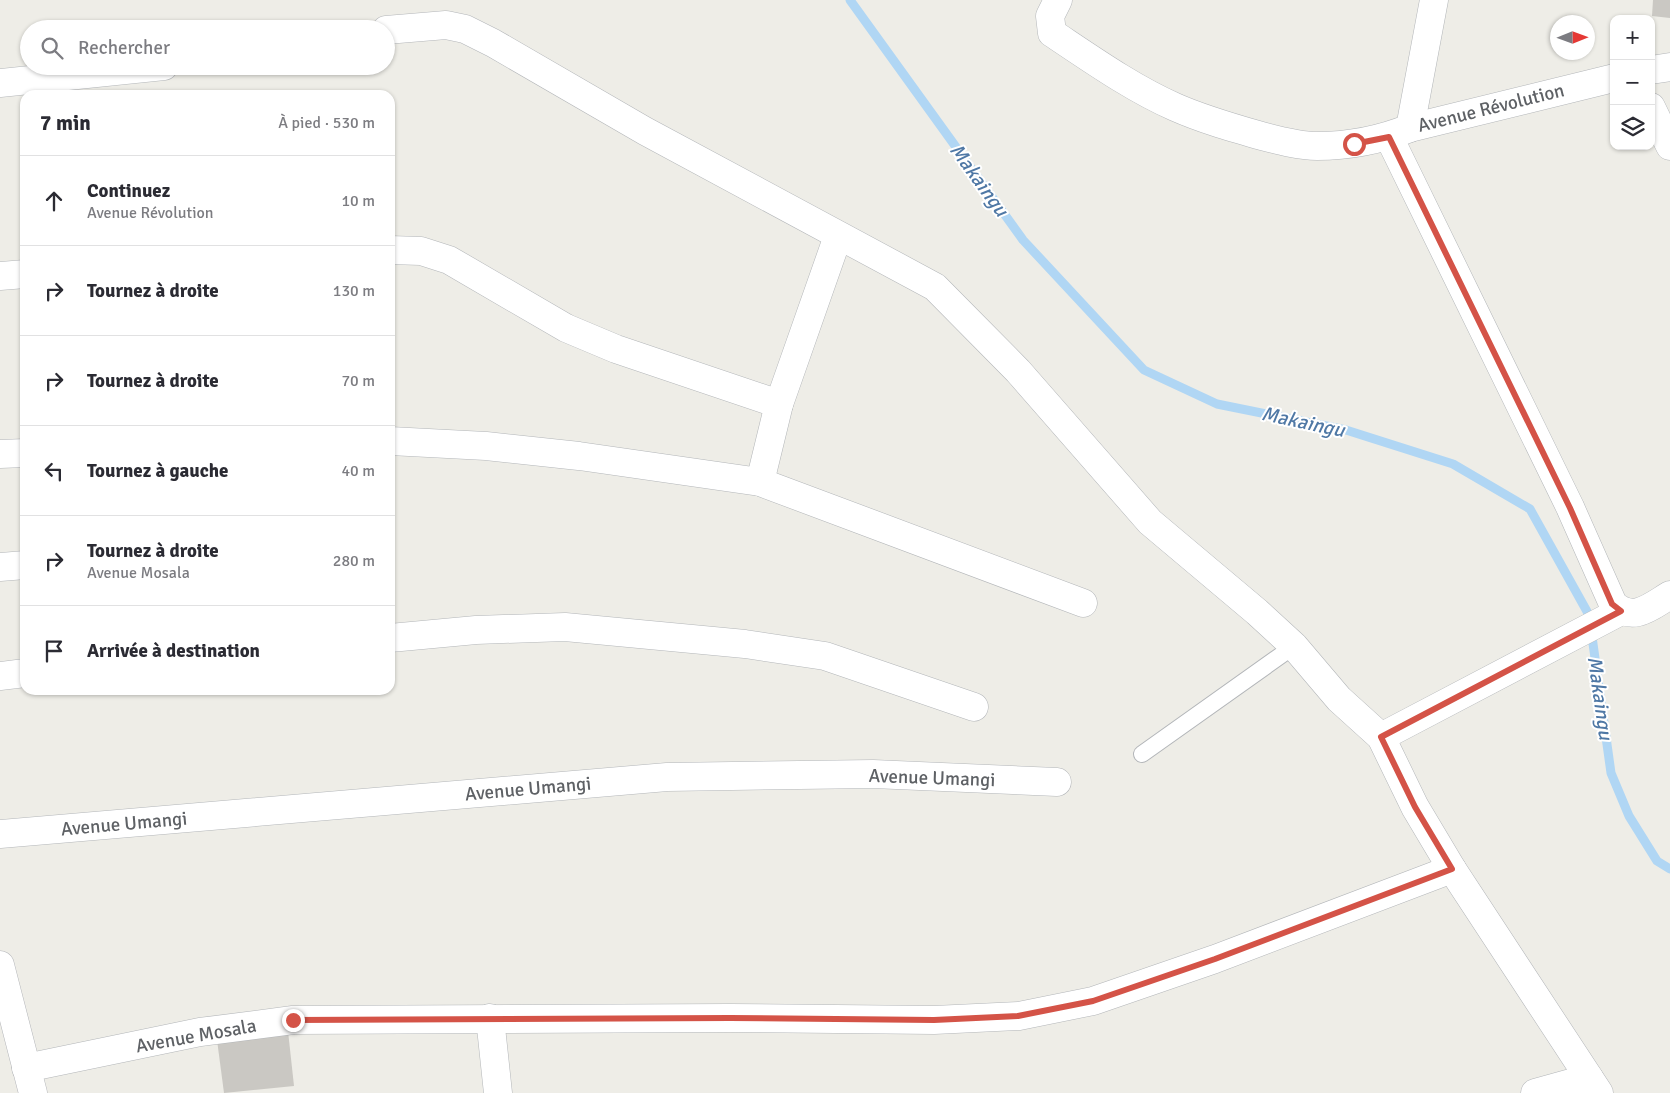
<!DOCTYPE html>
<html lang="fr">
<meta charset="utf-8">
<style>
:root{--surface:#fff;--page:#f7f7f7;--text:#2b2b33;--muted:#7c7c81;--line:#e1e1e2}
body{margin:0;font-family:Signika,sans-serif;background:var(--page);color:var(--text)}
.controls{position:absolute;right:15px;top:15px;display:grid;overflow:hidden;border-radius:10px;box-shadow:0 1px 4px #0004}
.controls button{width:45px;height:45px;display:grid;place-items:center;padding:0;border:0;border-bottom:1px solid var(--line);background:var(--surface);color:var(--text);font:25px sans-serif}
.compass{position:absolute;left:1550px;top:15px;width:45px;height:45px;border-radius:50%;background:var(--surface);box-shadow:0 1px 4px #0004;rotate:89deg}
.stop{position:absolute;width:15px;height:15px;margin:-11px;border:4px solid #d45347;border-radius:50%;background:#fff}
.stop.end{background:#d45347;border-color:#fff;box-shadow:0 1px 5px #0008}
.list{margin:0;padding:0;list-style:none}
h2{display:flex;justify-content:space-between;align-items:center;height:65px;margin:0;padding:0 20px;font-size:21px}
h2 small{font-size:16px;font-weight:400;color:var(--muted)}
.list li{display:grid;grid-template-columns:32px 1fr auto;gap:15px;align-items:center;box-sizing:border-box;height:90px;padding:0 20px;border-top:1px solid var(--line)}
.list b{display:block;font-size:19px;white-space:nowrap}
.list p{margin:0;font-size:16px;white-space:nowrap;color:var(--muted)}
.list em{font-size:16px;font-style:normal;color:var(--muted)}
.icon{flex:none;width:28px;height:28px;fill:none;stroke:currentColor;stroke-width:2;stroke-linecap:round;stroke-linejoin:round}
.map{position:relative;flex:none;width:1670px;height:1093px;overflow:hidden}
.search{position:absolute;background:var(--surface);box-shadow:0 1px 4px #0004;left:20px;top:20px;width:375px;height:55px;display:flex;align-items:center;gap:12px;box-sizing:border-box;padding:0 18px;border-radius:28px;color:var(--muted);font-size:19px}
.panel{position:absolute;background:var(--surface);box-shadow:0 1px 4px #0004;left:20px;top:90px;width:375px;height:605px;border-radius:15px}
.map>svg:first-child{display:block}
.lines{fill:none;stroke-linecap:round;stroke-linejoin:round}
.stream{stroke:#b0d6f4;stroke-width:9}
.building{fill:#cac8c3}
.lane-casing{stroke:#b3b6b9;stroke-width:18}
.street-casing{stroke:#b3b6b9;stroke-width:29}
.secondary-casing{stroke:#b3b5b9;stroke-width:29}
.lane{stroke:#fff;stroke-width:16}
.street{stroke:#fff;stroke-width:28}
.secondary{stroke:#fff;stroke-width:28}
.route{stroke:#d45347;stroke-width:6}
.labels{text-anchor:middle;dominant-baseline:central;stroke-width:4;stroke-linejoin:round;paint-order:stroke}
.street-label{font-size:19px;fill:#5e6165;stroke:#fff}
.water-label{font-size:20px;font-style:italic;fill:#4f78a5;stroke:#fff}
</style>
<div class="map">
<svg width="1670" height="1093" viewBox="0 0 1670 1093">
<rect width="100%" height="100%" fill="#eeede7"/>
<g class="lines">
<polyline class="stream" points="850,0 1023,240 1144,370 1217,404 1346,430 1453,464 1530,509 1589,615 1611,773 1629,816 1657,861 1670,869"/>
</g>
<g class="building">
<polygon points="1653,0 1670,0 1670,18 1652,16"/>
<polygon points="288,1031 294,1086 224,1093 217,1040"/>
</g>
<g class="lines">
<defs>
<polyline id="lane" points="1142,754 1294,646"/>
<g id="street">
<path d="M1058,0L1050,16L1052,33C1091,59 1132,88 1175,107C1202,119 1230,127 1258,135C1277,140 1298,146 1317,146C1349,146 1380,140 1410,128L1614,78"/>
<polyline points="386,30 446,25 465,29 493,43 645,131 935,287 1018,371 1150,522 1257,612 1294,646 1339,699 1381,737 1415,807 1452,869 1599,1093"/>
<polyline points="1651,70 1670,67"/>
<polyline points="0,83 164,66"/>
<polyline points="1651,107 1670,146"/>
<polyline points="1410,128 1434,0"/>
<path d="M1389,137L1570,507L1613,604C1633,623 1650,607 1670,595"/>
<polyline points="390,250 421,251 449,260 566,328 616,349 779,404"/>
<polyline points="0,276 25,274"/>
<polyline points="390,441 486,446 579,456 760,482 1083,603"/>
<polyline points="0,454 25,453"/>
<polyline points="760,482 779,404 838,236"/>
<polyline points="0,567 25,565"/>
<polyline points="390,638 476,630 565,627 745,644 825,656 974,707"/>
<polyline points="0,676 25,673"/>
<polyline points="1381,737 1621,611"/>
<polyline points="0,834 667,777 873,774 1057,782"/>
<polyline points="490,1018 498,1093"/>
<polyline points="26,1068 200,1032 293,1020 730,1018 934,1020 1019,1016 1093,1001 1215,959 1452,869"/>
<polyline points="1535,1093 1589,1078"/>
</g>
<polyline id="secondary" points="0,965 33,1093"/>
</defs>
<use href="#lane" class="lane-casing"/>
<use href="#street" class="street-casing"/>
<use href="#secondary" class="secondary-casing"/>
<use href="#lane" class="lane"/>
<use href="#street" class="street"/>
<use href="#secondary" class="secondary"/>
</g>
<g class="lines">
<polyline class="route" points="293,1020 730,1018 934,1020 1018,1016 1093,1001 1215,959 1452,869 1415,807 1381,737 1621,611 1612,604 1570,508 1389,137 1354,144"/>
</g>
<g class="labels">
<g class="street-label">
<text transform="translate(1491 108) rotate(-14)">Avenue Révolution</text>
<text transform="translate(932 778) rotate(2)">Avenue Umangi</text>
<text transform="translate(528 789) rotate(-5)">Avenue Umangi</text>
<text transform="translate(124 824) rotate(-5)">Avenue Umangi</text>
<text transform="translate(196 1036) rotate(-10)">Avenue Mosala</text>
</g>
<g class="water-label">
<text transform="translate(979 180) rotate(54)">Makaingu</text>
<text transform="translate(1303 422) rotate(12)">Makaingu</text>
<text transform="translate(1600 698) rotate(82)">Makaingu</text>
</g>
</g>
</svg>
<div class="controls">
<button>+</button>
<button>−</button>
<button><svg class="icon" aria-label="layers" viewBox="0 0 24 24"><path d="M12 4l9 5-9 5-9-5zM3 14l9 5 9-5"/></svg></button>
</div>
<svg class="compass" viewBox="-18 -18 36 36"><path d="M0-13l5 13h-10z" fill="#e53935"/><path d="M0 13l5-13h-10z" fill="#7c7c81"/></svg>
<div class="stop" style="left:1354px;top:144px"></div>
<div class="stop end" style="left:293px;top:1020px"></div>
<div class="search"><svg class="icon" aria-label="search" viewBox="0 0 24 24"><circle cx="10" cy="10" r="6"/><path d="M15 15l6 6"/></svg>Rechercher</div>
<section class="panel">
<h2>7 min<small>À pied · 530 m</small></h2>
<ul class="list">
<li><svg class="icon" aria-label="ahead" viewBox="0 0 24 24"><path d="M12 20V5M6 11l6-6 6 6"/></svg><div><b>Continuez</b><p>Avenue Révolution</p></div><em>10 m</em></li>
<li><svg class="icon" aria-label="right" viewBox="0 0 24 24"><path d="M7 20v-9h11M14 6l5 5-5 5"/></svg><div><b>Tournez à droite</b></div><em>130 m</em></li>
<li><svg class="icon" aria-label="right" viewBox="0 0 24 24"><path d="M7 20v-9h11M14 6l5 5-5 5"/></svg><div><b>Tournez à droite</b></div><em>70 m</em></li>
<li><svg class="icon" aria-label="left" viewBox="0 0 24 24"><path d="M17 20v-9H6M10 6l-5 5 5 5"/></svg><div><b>Tournez à gauche</b></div><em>40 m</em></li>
<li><svg class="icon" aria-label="right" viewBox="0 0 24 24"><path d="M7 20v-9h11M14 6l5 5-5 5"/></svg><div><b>Tournez à droite</b><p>Avenue Mosala</p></div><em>280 m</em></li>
<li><svg class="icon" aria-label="arrive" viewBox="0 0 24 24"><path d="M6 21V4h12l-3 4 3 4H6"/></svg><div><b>Arrivée à destination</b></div></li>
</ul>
</section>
</div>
